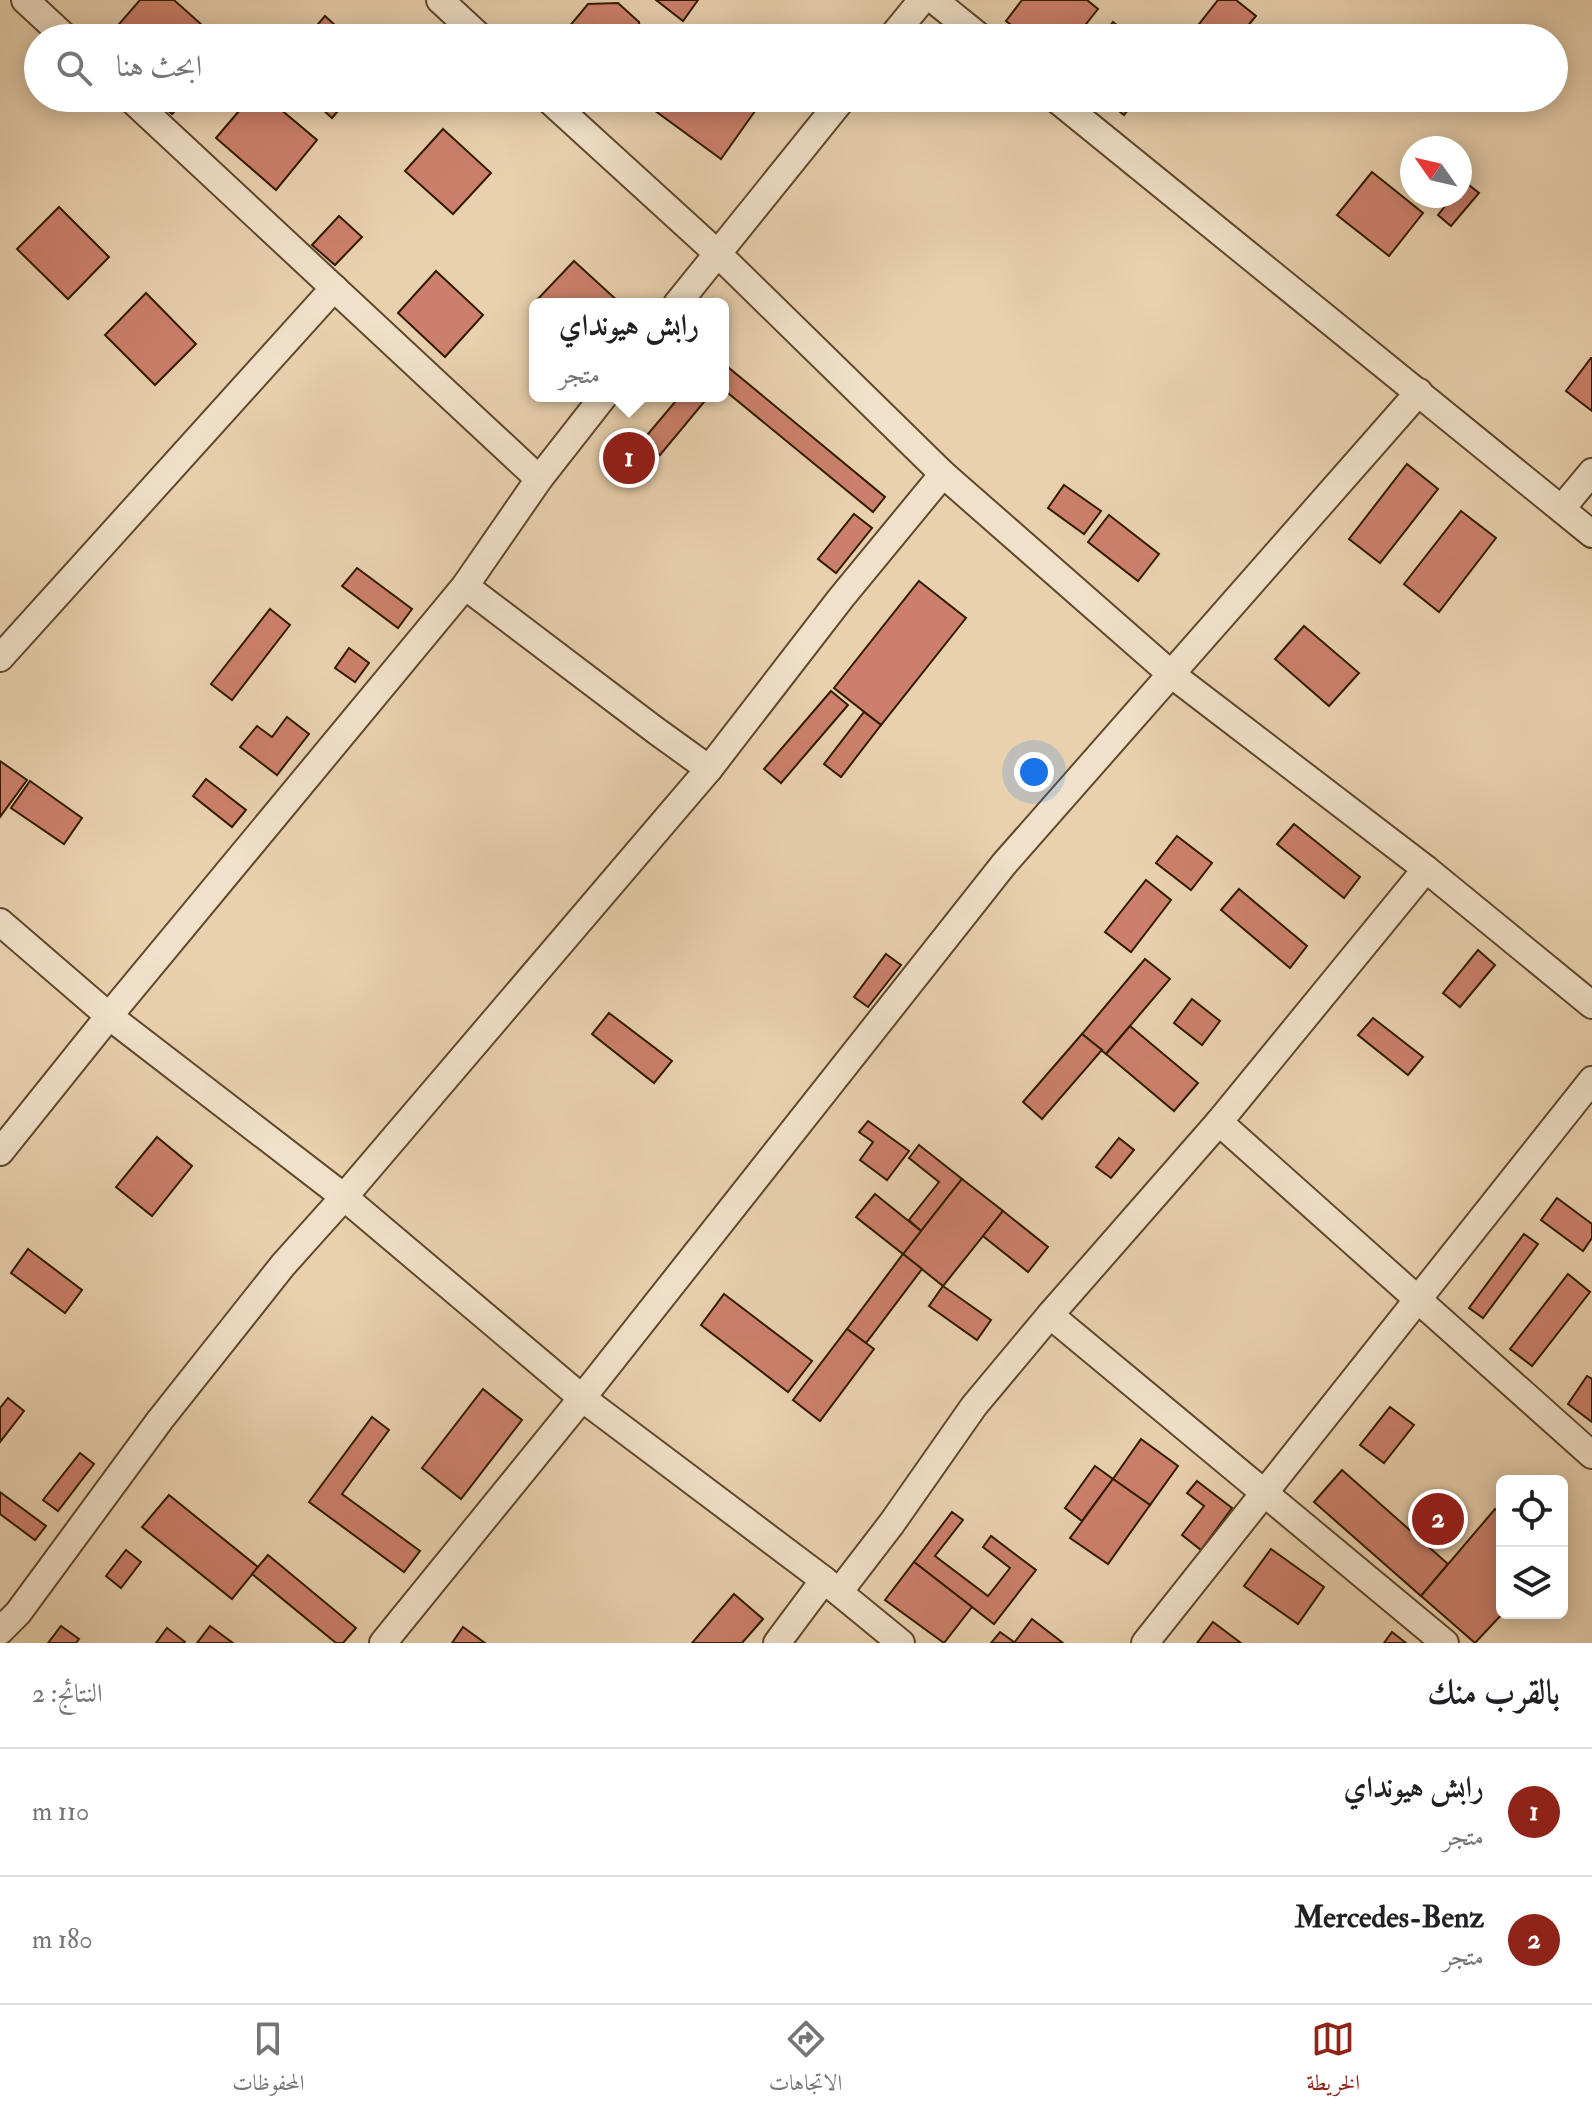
<!DOCTYPE html>
<html lang="ar">
<meta charset="utf-8">
<style>
:root{--surface:#fff;--page:#f2f2f2;--text:#202124;--muted:#757577;--line:#e0e0e0;--accent:#8f2418}
body{margin:0;font-family:"IM FELL Double Pica",Amiri,serif;background:var(--page);color:var(--text);direction:rtl}
.controls{position:absolute;right:24px;bottom:24px;display:grid;overflow:hidden;border-radius:12px;box-shadow:0 4px 20px #0003}
.controls button{width:72px;height:72px;display:grid;place-items:center;padding:0;border:0;border-bottom:2px solid var(--line);background:var(--surface);color:var(--text);font:40px sans-serif}
.compass{position:absolute;left:1400px;top:136px;width:72px;height:72px;border-radius:50%;background:var(--surface);box-shadow:0 4px 20px #0003;rotate:304deg}
.you{position:absolute;left:1034px;top:772px;width:28px;height:28px;margin:-20px;border:6px solid #fff;border-radius:50%;background:#1a73e8;box-shadow:0 0 0 12px #1a73e833}
.badge{display:grid;place-items:center;width:52px;height:52px;border-radius:50%;background:var(--accent);color:#fff;font-size:26px;font-weight:700}
.pin{position:absolute;translate:-50% -50%;border:4px solid #fff;box-shadow:0 2px 8px #0006}
.popup{position:absolute;left:529px;top:298px;width:200px;height:104px;box-sizing:border-box;display:grid;place-content:center;border-radius:12px;background:var(--surface);filter:drop-shadow(0 2px 6px #0005);font-size:26px;white-space:nowrap;color:var(--muted)}
.popup b{font-size:30px;color:var(--text)}
.popup::after{content:'';position:absolute;left:50%;top:100%;margin-left:-16px;border:16px solid transparent;border-top-color:var(--surface)}
.list{margin:0;padding:0;list-style:none}
h2{display:flex;justify-content:space-between;align-items:center;height:104px;margin:0;padding:0 32px;font-size:34px}
h2 small{font-size:26px;font-weight:400;color:var(--muted)}
.list li{display:grid;grid-template-columns:52px 1fr auto;gap:24px;align-items:center;box-sizing:border-box;height:128px;padding:0 32px;border-top:2px solid var(--line)}
.list b{display:block;font-size:30px;white-space:nowrap}
.list p{margin:0;font-size:26px;white-space:nowrap;color:var(--muted)}
.list em{font-size:26px;font-style:normal;color:var(--muted)}
.icon{flex:none;width:44px;height:44px;fill:none;stroke:currentColor;stroke-width:2;stroke-linecap:round;stroke-linejoin:round}
.map{position:relative;flex:none;width:1592px;height:1643px;overflow:hidden;direction:ltr}
.search{position:absolute;background:var(--surface);box-shadow:0 4px 20px #0003;left:24px;right:24px;top:24px;height:88px;display:flex;align-items:center;gap:20px;box-sizing:border-box;padding:0 28px;border-radius:44px;color:var(--muted);font-size:30px}
.sheet{height:360px;background:var(--surface)}
nav{display:flex;justify-content:space-around;align-items:center;box-sizing:border-box;height:112px;border-top:2px solid var(--line);background:var(--surface);font-size:22px;color:var(--muted)}
nav a{display:grid;justify-items:center;gap:4px}
nav .on{color:var(--accent)}
.map>svg:first-child{display:block}
.building{fill:#cc806b;stroke:#321a00;stroke-width:2}
.lines{fill:none;stroke-linecap:round;stroke-linejoin:round}
.minor-casing{stroke:#60482c;stroke-width:30}
.minor{stroke:#f1e1ca;stroke-width:26}
</style>
<div class="map">
<svg width="1592" height="1643" viewBox="0 0 1592 1643">
<rect width="100%" height="100%" fill="#e9d1ae"/>
<filter id="stains"><feTurbulence type="fractalNoise" baseFrequency=".0025" numOctaves="4"/><feColorMatrix values="0 0 0 0 .2 0 0 0 0 .09 0 0 0 0 .02 0 0 0 .5 -.17"/></filter>
<radialGradient id="worn" r=".72"><stop offset=".6" stop-color="#630" stop-opacity="0"/><stop offset="1" stop-color="#630" stop-opacity=".3"/></radialGradient>
<g class="building">
<polygon points="140,0 174,0 202,25 190,38 107,38"/>
<polygon points="656,0 698,0 683,21"/>
<polygon points="1022,0 1087,0 1098,9 1075,38 1028,38 1006,21"/>
<polygon points="1218,0 1236,0 1256,16 1238,38 1197,38 1192,33"/>
<polygon points="618,3 639,22 641,38 564,38 563,34 588,4"/>
<polygon points="325,16 349,38 306,38"/>
<polygon points="1113,22 1133,38 1101,38"/>
<polygon points="216,26 229,38 205,38"/>
<polygon points="154,98 187,98 172,114"/>
<polygon points="250,98 267,98 317,140 276,190 216,138"/>
<polygon points="310,98 349,98 332,118"/>
<polygon points="663,98 737,98 755,111 721,159 654,110"/>
<polygon points="1103,98 1137,98 1124,115"/>
<polygon points="443,129 491,173 453,214 405,171"/>
<polygon points="1372,172 1423,213 1389,256 1337,215"/>
<polygon points="1465,182 1479,193 1451,226 1438,215 1453,196 1460,196 1460,188"/>
<polygon points="59,207 109,257 68,299 17,249"/>
<polygon points="339,216 362,237 335,265 312,245"/>
<polygon points="574,261 621,304 537,304 535,302"/>
<polygon points="436,271 483,315 445,357 398,313"/>
<polygon points="146,293 196,344 155,385 105,335"/>
<polygon points="1591,358 1592,358 1592,411 1566,391"/>
<polygon points="723,363 885,497 873,512 723,389"/>
<polygon points="680,396 709,396 660,455 643,440"/>
<polygon points="1407,464 1438,489 1380,563 1349,539"/>
<polygon points="1064,485 1101,511 1084,534 1048,508"/>
<polygon points="1461,511 1496,538 1439,612 1404,584"/>
<polygon points="854,514 872,528 836,573 818,559"/>
<polygon points="1109,515 1159,554 1138,581 1088,542"/>
<polygon points="357,568 412,609 398,628 342,586"/>
<polygon points="919,581 966,618 881,725 834,688"/>
<polygon points="270,609 290,625 232,700 211,684"/>
<polygon points="1304,626 1359,673 1329,706 1275,659"/>
<polygon points="349,648 369,663 355,682 335,668"/>
<polygon points="831,691 848,705 781,783 764,769"/>
<polygon points="864,712 881,725 841,777 824,764"/>
<polygon points="287,717 309,734 277,775 240,747 257,726 272,737"/>
<polygon points="0,761 27,780 0,817"/>
<polygon points="206,779 246,810 232,827 193,796"/>
<polygon points="30,781 82,818 64,844 11,808"/>
<polygon points="1294,824 1360,877 1344,898 1277,844"/>
<polygon points="1177,836 1212,863 1191,890 1156,863"/>
<polygon points="1146,880 1171,900 1131,952 1105,932"/>
<polygon points="1239,889 1307,946 1290,968 1221,910"/>
<polygon points="1478,950 1495,965 1460,1007 1443,993"/>
<polygon points="886,954 901,965 868,1007 854,997"/>
<polygon points="1145,959 1170,979 1106,1054 1082,1034"/>
<polygon points="1192,999 1220,1021 1202,1045 1174,1023"/>
<polygon points="609,1013 672,1061 654,1083 592,1034"/>
<polygon points="1373,1018 1423,1057 1408,1075 1358,1035"/>
<polygon points="1130,1026 1198,1083 1174,1111 1106,1054"/>
<polygon points="1082,1034 1102,1050 1042,1119 1023,1102"/>
<polygon points="868,1121 909,1151 887,1180 860,1160 873,1142 859,1132"/>
<polygon points="157,1137 192,1166 152,1216 116,1187"/>
<polygon points="1119,1138 1134,1150 1111,1178 1096,1167"/>
<polygon points="919,1145 962,1179 921,1231 909,1220 939,1182 909,1158"/>
<polygon points="962,1179 1003,1211 943,1286 903,1254"/>
<polygon points="875,1194 921,1231 903,1254 856,1217"/>
<polygon points="1557,1198 1592,1224 1592,1238 1583,1251 1541,1220"/>
<polygon points="1003,1211 1048,1247 1028,1272 983,1236"/>
<polygon points="1524,1234 1538,1244 1483,1318 1469,1308"/>
<polygon points="28,1249 82,1290 65,1313 11,1273"/>
<polygon points="903,1254 922,1269 866,1343 847,1329"/>
<polygon points="1568,1274 1590,1292 1532,1366 1510,1349"/>
<polygon points="943,1286 991,1320 977,1340 929,1306"/>
<polygon points="724,1294 812,1361 788,1392 701,1325"/>
<polygon points="847,1329 874,1349 820,1421 793,1400"/>
<polygon points="1587,1376 1592,1379 1592,1422 1568,1404"/>
<polygon points="483,1389 522,1420 461,1499 422,1468"/>
<polygon points="8,1398 24,1411 0,1442 0,1408"/>
<polygon points="1390,1407 1414,1425 1384,1463 1360,1445"/>
<polygon points="372,1417 389,1430 342,1494 420,1551 404,1572 309,1502"/>
<polygon points="1141,1439 1178,1466 1150,1505 1113,1479"/>
<polygon points="80,1453 94,1464 58,1511 43,1500"/>
<polygon points="1095,1466 1113,1479 1082,1521 1065,1508"/>
<polygon points="1342,1470 1448,1564 1421,1596 1314,1502"/>
<polygon points="1113,1479 1150,1505 1108,1564 1070,1538"/>
<polygon points="1197,1481 1232,1508 1201,1550 1182,1535 1204,1506 1187,1493"/>
<polygon points="0,1492 46,1526 35,1540 0,1514"/>
<polygon points="169,1495 258,1567 232,1599 142,1527"/>
<polygon points="1495,1509 1502,1515 1503,1613 1475,1643 1421,1596"/>
<polygon points="952,1512 963,1520 935,1556 988,1596 1010,1568 983,1547 991,1536 1036,1570 994,1624 914,1562"/>
<polygon points="1271,1549 1324,1587 1298,1624 1244,1586"/>
<polygon points="126,1550 141,1562 121,1588 106,1576"/>
<polygon points="268,1555 356,1628 343,1643 336,1643 252,1574"/>
<polygon points="914,1562 972,1607 944,1643 885,1600"/>
<polygon points="734,1594 763,1619 742,1643 692,1643"/>
<polygon points="1032,1619 1063,1643 1014,1643"/>
<polygon points="1213,1622 1241,1643 1197,1643"/>
<polygon points="61,1626 79,1639 76,1643 48,1643"/>
<polygon points="210,1626 233,1643 197,1643"/>
<polygon points="463,1627 485,1643 452,1643"/>
<polygon points="167,1628 185,1642 185,1643 156,1643"/>
<polygon points="1000,1632 1014,1642 1014,1643 991,1643"/>
<polygon points="1392,1632 1406,1643 1384,1643"/>
</g>
<g class="lines">
<defs>
<g id="minor">
<polyline points="25,0 66,38"/>
<polyline points="440,0 481,38"/>
<polyline points="934,0 981,38"/>
<polyline points="891,38 922,0"/>
<polyline points="547,98 717,253 943,474 1171,674 1426,869 1592,1005"/>
<polyline points="1055,98 1592,534"/>
<polyline points="677,304 843,98"/>
<polyline points="539,479 604,396"/>
<polyline points="1562,508 1592,472"/>
<polyline points="465,586 655,730 709,769 841,598 943,474"/>
<polyline points="0,658 334,288"/>
<polyline points="0,922 109,1016 344,1197 582,1398 824,1580 901,1643"/>
<polyline points="1219,1122 1592,1455"/>
<polyline points="0,1152 109,1016 465,586 539,479 130,98"/>
<polyline points="1050,1315 1445,1643"/>
<polyline points="839,1592 892,1523 974,1406 1050,1315 1219,1122 1426,869"/>
<polyline points="0,1631 18,1613 160,1420 283,1265 344,1197 709,769"/>
<polyline points="383,1643 582,1398 1004,864 1419,392"/>
<polyline points="777,1643 824,1580"/>
<polyline points="1145,1643 1592,1080"/>
</g>
</defs>
<use href="#minor" class="minor-casing"/>
<use href="#minor" class="minor"/>
</g>
<rect width="100%" height="100%" filter="url(#stains)"/>
<rect width="100%" height="100%" fill="url(#worn)"/>
</svg>
<div class="controls">
<button><svg class="icon" aria-label="locate" viewBox="0 0 24 24"><circle cx="12" cy="12" r="6"/><path d="M12 2v4M12 18v4M2 12h4M18 12h4"/></svg></button>
<button><svg class="icon" aria-label="layers" viewBox="0 0 24 24"><path d="M12 4l9 5-9 5-9-5zM3 14l9 5 9-5"/></svg></button>
</div>
<svg class="compass" viewBox="-18 -18 36 36"><path d="M0-13l5 13h-10z" fill="#e53935"/><path d="M0 13l5-13h-10z" fill="#757577"/></svg>
<div class="you"></div>
<div class="pin badge" style="left:629px;top:458px">1</div>
<div class="popup"><b>رابش هيونداي</b>متجر</div>
<div class="pin badge" style="left:1438px;top:1519px">2</div>
<div class="search"><svg class="icon" aria-label="search" viewBox="0 0 24 24"><circle cx="10" cy="10" r="6"/><path d="M15 15l6 6"/></svg>ابحث هنا</div>
</div>
<section class="sheet">
<h2>بالقرب منك<small>النتائج: 2</small></h2>
<ul class="list">
<li><span class="badge">1</span><div><b>رابش هيونداي</b><p>متجر</p></div><em>110 m</em></li>
<li><span class="badge">2</span><div><b>Mercedes-Benz</b><p>متجر</p></div><em>180 m</em></li>
</ul>
</section>
<nav>
<a class="on"><svg class="icon" aria-label="map" viewBox="0 0 24 24"><path d="M3 6l6-2 6 2 6-2v14l-6 2-6-2-6 2zM9 4v14M15 6v14"/></svg>الخريطة</a>
<a><svg class="icon" aria-label="directions" viewBox="0 0 24 24"><path d="M12 3l9 9-9 9-9-9zM9 14v-3h6M13 9l2 2-2 2"/></svg>الاتجاهات</a>
<a><svg class="icon" aria-label="saved" viewBox="0 0 24 24"><path d="M7 4h10v16l-5-4-5 4z"/></svg>المحفوظات</a>
</nav>
